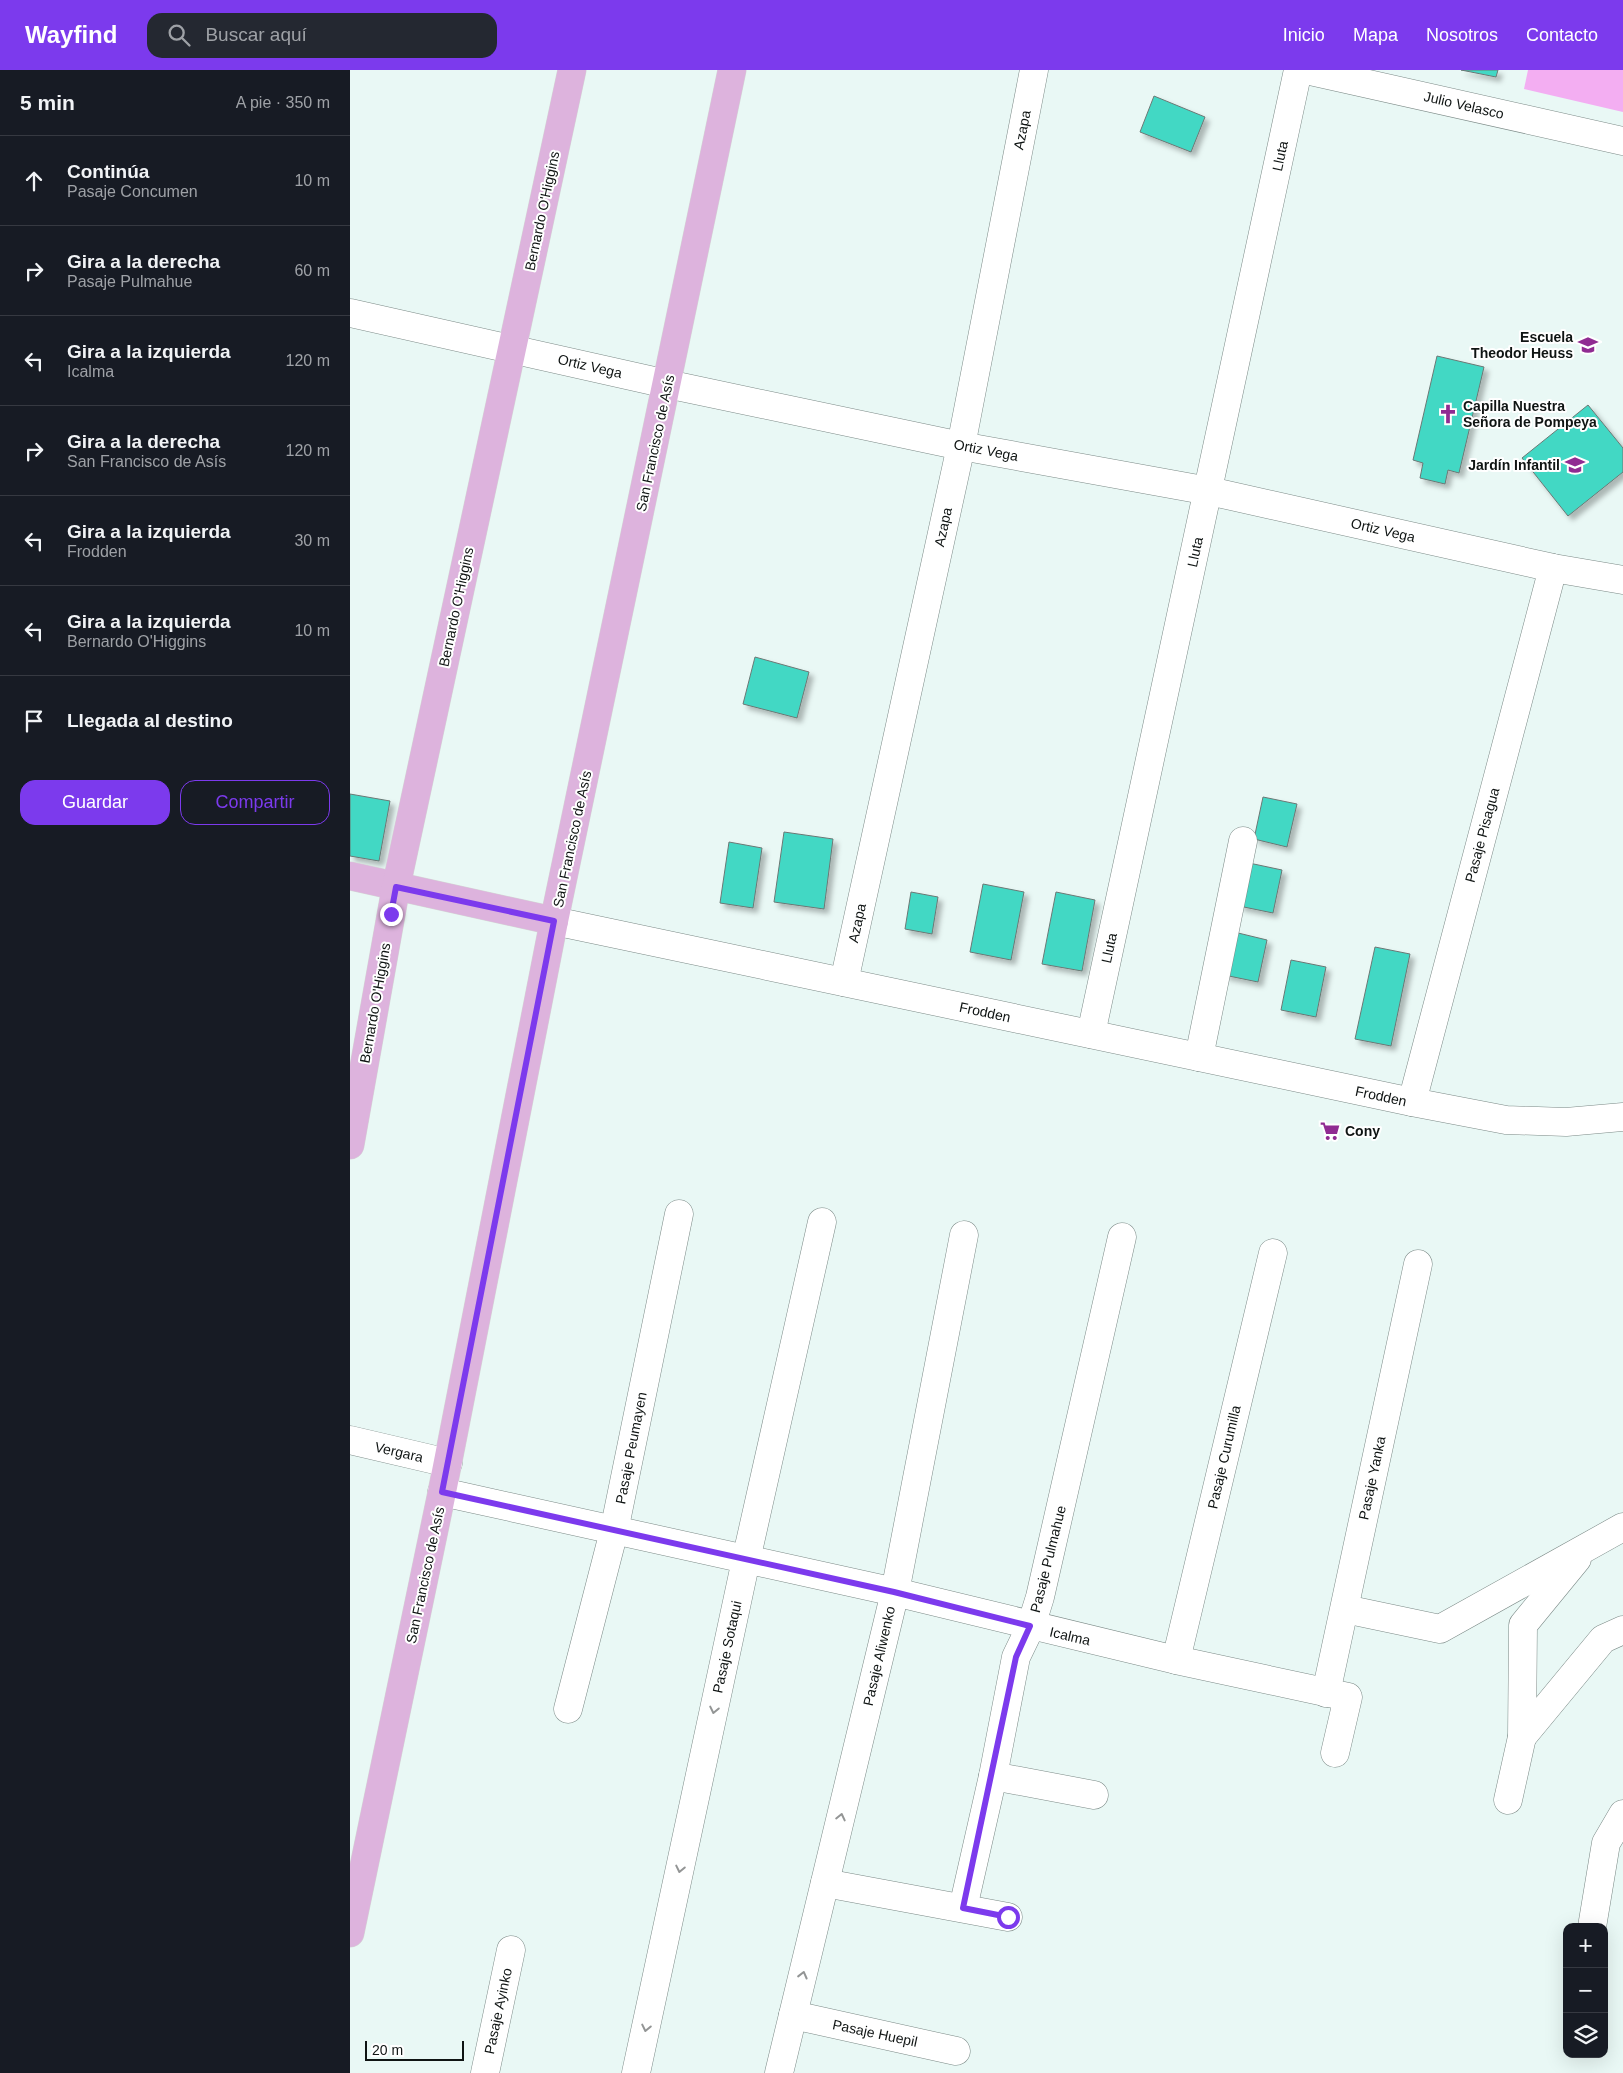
<!DOCTYPE html>
<html lang="es">
<meta charset="utf-8">
<style>
:root{--surface:#171b24;--page:#242831;--text:#f1f3f6;--muted:#9ea1a6;--line:#363941;--accent:#7c3aed}
body{margin:0;font-family:Arial,sans-serif;background:var(--page);color:var(--text)}
.controls{position:absolute;right:15px;bottom:15px;display:grid;overflow:hidden;border-radius:10px;box-shadow:0 5px 20px #0002}
.controls button{width:45px;height:45px;display:grid;place-items:center;padding:0;border:0;border-bottom:1px solid var(--line);background:var(--surface);color:var(--text);font:25px sans-serif}
.scale{position:absolute;left:15px;bottom:12px;width:99px;box-sizing:border-box;padding-left:5px;border:2px solid #0f1413;border-top:0;font-size:14px;line-height:18px;white-space:nowrap;color:#0f1413;-webkit-text-stroke:4px #fff;paint-order:stroke}
.stop{position:absolute;width:15px;height:15px;margin:-11px;border:4px solid #7c3aed;border-radius:50%;background:#fff}
.stop.end{background:#7c3aed;border-color:#fff;box-shadow:0 1px 5px #0008}
.list{margin:0;padding:0;list-style:none}
h2{display:flex;justify-content:space-between;align-items:center;height:65px;margin:0;padding:0 20px;font-size:21px}
h2 small{font-size:16px;font-weight:400;color:var(--muted)}
.list li{display:grid;grid-template-columns:32px 1fr auto;gap:15px;align-items:center;box-sizing:border-box;height:90px;padding:0 20px;border-top:1px solid var(--line)}
.list b{display:block;font-size:19px;white-space:nowrap}
.list p{margin:0;font-size:16px;white-space:nowrap;color:var(--muted)}
.list em{font-size:16px;font-style:normal;color:var(--muted)}
.actions{display:flex;gap:10px;padding:15px 20px}
.actions a{flex:1;padding:11px 0;border:1px solid var(--accent);border-radius:15px;text-align:center;font-size:18px;color:var(--accent)}
.actions .main{background:var(--accent);color:#fff}
.icon{flex:none;width:28px;height:28px;fill:none;stroke:currentColor;stroke-width:2;stroke-linecap:round;stroke-linejoin:round}
.map{position:relative;flex:none;width:1273px;height:2003px;overflow:hidden}
header{display:flex;align-items:center;gap:30px;box-sizing:border-box;height:70px;padding:0 25px;background:var(--accent);color:#fff}
header strong{font-size:24px}
nav{display:flex;gap:28px;margin-inline-start:auto;font-size:18px}
.search{width:350px;height:45px;background:var(--page);display:flex;align-items:center;gap:12px;box-sizing:border-box;padding:0 18px;border-radius:15px;color:var(--muted);font-size:19px}
main{display:flex}
aside{flex:1;background:var(--surface)}
.map>svg:first-child{display:block}
.green{fill:#f3aef2}
.building{fill:#43d8c4;stroke:#6b7875;filter:url(#shadow)}
.lines{fill:none;stroke-linecap:round;stroke-linejoin:round}
.minor-casing{stroke:#7c8a87;stroke-width:29}
.major-casing{stroke:#d4d5d5;stroke-width:29}
.minor{stroke:#fff;stroke-width:28}
.major{stroke:#ddb3dd;stroke-width:28}
.oneway{stroke:#939595}
.route{stroke:#7c3aed;stroke-width:6}
.labels{text-anchor:middle;dominant-baseline:central;stroke-width:4;stroke-linejoin:round;paint-order:stroke}
.street-label{font-size:14px;fill:#0f1413;stroke:#fff}
.poi-label{font-size:14px;font-weight:bold;fill:#0f1413;stroke:#fff;text-anchor:end}
</style>
<header>
<strong>Wayfind</strong>
<div class="search"><svg class="icon" aria-label="search" viewBox="0 0 24 24"><circle cx="10" cy="10" r="6"/><path d="M15 15l6 6"/></svg>Buscar aquí</div>
<nav><a>Inicio</a><a>Mapa</a><a>Nosotros</a><a>Contacto</a></nav>
</header>
<main>
<aside>
<h2>5 min<small>A pie · 350 m</small></h2>
<ul class="list">
<li><svg class="icon" aria-label="ahead" viewBox="0 0 24 24"><path d="M12 20V5M6 11l6-6 6 6"/></svg><div><b>Continúa</b><p>Pasaje Concumen</p></div><em>10 m</em></li>
<li><svg class="icon" aria-label="right" viewBox="0 0 24 24"><path d="M7 20v-9h11M14 6l5 5-5 5"/></svg><div><b>Gira a la derecha</b><p>Pasaje Pulmahue</p></div><em>60 m</em></li>
<li><svg class="icon" aria-label="left" viewBox="0 0 24 24"><path d="M17 20v-9H6M10 6l-5 5 5 5"/></svg><div><b>Gira a la izquierda</b><p>Icalma</p></div><em>120 m</em></li>
<li><svg class="icon" aria-label="right" viewBox="0 0 24 24"><path d="M7 20v-9h11M14 6l5 5-5 5"/></svg><div><b>Gira a la derecha</b><p>San Francisco de Asís</p></div><em>120 m</em></li>
<li><svg class="icon" aria-label="left" viewBox="0 0 24 24"><path d="M17 20v-9H6M10 6l-5 5 5 5"/></svg><div><b>Gira a la izquierda</b><p>Frodden</p></div><em>30 m</em></li>
<li><svg class="icon" aria-label="left" viewBox="0 0 24 24"><path d="M17 20v-9H6M10 6l-5 5 5 5"/></svg><div><b>Gira a la izquierda</b><p>Bernardo O'Higgins</p></div><em>10 m</em></li>
<li><svg class="icon" aria-label="arrive" viewBox="0 0 24 24"><path d="M6 21V4h12l-3 4 3 4H6"/></svg><div><b>Llegada al destino</b></div></li>
</ul>
<div class="actions"><a class="main">Guardar</a><a>Compartir</a></div>
</aside>
<div class="map">
<svg width="1273" height="2003" viewBox="0 0 1273 2003">
<defs>
<filter id="shadow"><feDropShadow dx="4.5" dy="4.5" stdDeviation="2.5" flood-color="#0004"/></filter>
</defs>
<rect width="100%" height="100%" fill="#e9f8f5"/>
<polygon class="green" points="1178,0 1273,0 1273,42 1174,19"/>
<g class="building">
<polygon points="1111,0 1148,0 1146,7"/>
<polygon points="804,26 855,47 841,82 790,62"/>
<polygon points="1087,286 1134,297 1109,403 1098,400 1095,414 1070,408 1073,393 1063,390"/>
<polygon points="1238,335 1273,378 1273,402 1218,446 1172,388"/>
<polygon points="405,587 459,602 447,648 393,634"/>
<polygon points="0,724 40,731 29,791 0,786"/>
<polygon points="913,727 947,734 937,777 904,769"/>
<polygon points="434,762 483,769 474,839 424,832"/>
<polygon points="379,772 412,778 403,838 370,833"/>
<polygon points="899,793 932,800 923,843 889,836"/>
<polygon points="633,814 674,822 661,890 620,882"/>
<polygon points="561,822 588,827 582,864 555,859"/>
<polygon points="706,822 745,830 732,901 692,894"/>
<polygon points="884,862 917,870 908,912 874,905"/>
<polygon points="1025,877 1060,884 1041,976 1005,969"/>
<polygon points="941,890 976,897 966,947 931,940"/>
</g>
<g class="lines">
<defs>
<g id="minor">
<polyline points="956,0 1273,71"/>
<polyline points="0,243 317,314 611,376 859,421 1203,498 1273,510"/>
<polyline points="204,851 1062,1032 1156,1050 1216,1052 1273,1047"/>
<polyline points="494,912 611,376 684,0"/>
<polyline points="741,964 948,0"/>
<polyline points="849,987 893,771"/>
<polyline points="1062,1032 1203,498"/>
<polyline points="0,1370 98,1393"/>
<polyline points="92,1422 545,1522 826,1590 998,1627 985,1683"/>
<polyline points="995,1539 1090,1559 1273,1457"/>
<polyline points="826,1590 923,1183"/>
<polyline points="976,1623 1068,1194"/>
<polyline points="218,1639 264,1461 329,1144"/>
<polyline points="1172,1667 1253,1569 1273,1560"/>
<polyline points="643,1706 744,1725"/>
<polyline points="1158,1730 1172,1667 1173,1555 1227,1489"/>
<polyline points="475,1813 658,1847"/>
<polyline points="613,1838 643,1706 666,1587 681,1556 690,1527 772,1167"/>
<polyline points="1242,1857 1256,1773 1273,1744"/>
<polyline points="443,1945 606,1981"/>
<polyline points="135,2003 161,1880"/>
<polyline points="286,2003 396,1490 472,1152"/>
<polyline points="429,2003 545,1522 614,1165"/>
</g>
<g id="major">
<polyline points="0,806 204,851"/>
<polyline points="0,1075 46,817 222,0"/>
<polyline points="0,1863 92,1422 204,851 382,0"/>
</g>
</defs>
<use href="#minor" class="minor-casing"/>
<use href="#major" class="major-casing"/>
<use href="#minor" class="minor"/>
<use href="#major" class="major"/>
</g>
<defs><path id="oneway-chevron" d="M-2-3.5L2.5 0L-2 3.5" fill="none" stroke-width="1.6" stroke-linecap="round" stroke-linejoin="round" transform="scale(1.25)"/></defs>
<g class="oneway">
<use href="#oneway-chevron" transform="translate(364 1640) rotate(102)"/>
<use href="#oneway-chevron" transform="translate(491 1747) rotate(-77)"/>
<use href="#oneway-chevron" transform="translate(330 1799) rotate(102)"/>
<use href="#oneway-chevron" transform="translate(453 1905) rotate(-76)"/>
<use href="#oneway-chevron" transform="translate(296 1958) rotate(102)"/>
</g>
<g class="lines">
<polyline class="route" points="41,844 46,817 204,851 92,1422 544,1522 680,1556 666,1587 613,1838 658,1847"/>
</g>
<defs>
<symbol id="school-bare" viewBox="-9 -9 18 18"><path d="M0-5L7-2L0 1L-7-2ZM-4 1L0 2.5L4 1V4Q0 6-4 4Z" fill="#902b92" stroke="#fff" stroke-width="2.5" paint-order="stroke"/></symbol>
<symbol id="church-bare" viewBox="-9 -9 18 18"><path d="M-1.2-6h2.4v3.5h3.3v2.4h-3.3V6h-2.4V-.1h-3.3v-2.4h3.3Z" fill="#902b92" stroke="#fff" stroke-width="2.5" paint-order="stroke"/></symbol>
<symbol id="supermarket-bare" viewBox="-9 -9 18 18"><path d="M-6-5.5h2.5l.6 2H6L4.5 2H-2.5L-4.4-4H-6ZM-1.5 3.2a1.3 1.3 0 1 0 .1 0ZM3 3.2a1.3 1.3 0 1 0 .1 0Z" fill="#902b92" stroke="#fff" stroke-width="2.5" paint-order="stroke"/></symbol>
</defs>
<g fill-rule="evenodd">
<use href="#school-bare" x="1224" y="261" width="28" height="28"/>
<use href="#church-bare" x="1084" y="330" width="28" height="28"/>
<use href="#school-bare" x="1211" y="381" width="28" height="28"/>
<use href="#supermarket-bare" x="966" y="1047" width="28" height="28"/>
</g>
<g class="labels">
<g class="street-label">
<text transform="translate(1114 35) rotate(13)">Julio Velasco</text>
<text transform="translate(672 60) rotate(-79)">Azapa</text>
<text transform="translate(930 86) rotate(-78)">Lluta</text>
<text transform="translate(192 141) rotate(-78)">Bernardo O'Higgins</text>
<text transform="translate(240 296) rotate(13)">Ortiz Vega</text>
<text transform="translate(305 373) rotate(-78)">San Francisco de Asís</text>
<text transform="translate(636 380) rotate(11)">Ortiz Vega</text>
<text transform="translate(593 457) rotate(-78)">Azapa</text>
<text transform="translate(1033 460) rotate(13)">Ortiz Vega</text>
<text transform="translate(845 482) rotate(-78)">Lluta</text>
<text transform="translate(106 537) rotate(-78)">Bernardo O'Higgins</text>
<text transform="translate(1132 765) rotate(-75)">Pasaje Pisagua</text>
<text transform="translate(222 769) rotate(-78)">San Francisco de Asís</text>
<text transform="translate(507 853) rotate(-78)">Azapa</text>
<text transform="translate(759 878) rotate(-78)">Lluta</text>
<text transform="translate(25 933) rotate(-80)">Bernardo O'Higgins</text>
<text transform="translate(635 942) rotate(12)">Frodden</text>
<text transform="translate(1031 1026) rotate(12)">Frodden</text>
<text transform="translate(281 1378) rotate(-79)">Pasaje Peumayen</text>
<text transform="translate(49 1382) rotate(13)">Vergara</text>
<text transform="translate(874 1387) rotate(-77)">Pasaje Curumilla</text>
<text transform="translate(1022 1408) rotate(-78)">Pasaje Yanka</text>
<text transform="translate(698 1489) rotate(-76)">Pasaje Pulmahue</text>
<text transform="translate(75 1505) rotate(-78)">San Francisco de Asís</text>
<text transform="translate(720 1566) rotate(13)">Icalma</text>
<text transform="translate(377 1577) rotate(-78)">Pasaje Sotaqui</text>
<text transform="translate(529 1586) rotate(-77)">Pasaje Aliwenko</text>
<text transform="translate(148 1941) rotate(-78)">Pasaje Ayinko</text>
<text transform="translate(525 1963) rotate(12)">Pasaje Huepil</text>
</g>
<g class="poi-label">
<text x="1223" y="267">Escuela<tspan x="1223" dy="16">Theodor Heuss</tspan></text>
<text x="1113" y="336" text-anchor="start">Capilla Nuestra<tspan x="1113" dy="16">Señora de Pompeya</tspan></text>
<text x="1210" y="395">Jardín Infantil</text>
<text x="995" y="1061" text-anchor="start">Cony</text>
</g>
</g>
</svg>
<div class="controls">
<button>+</button>
<button>−</button>
<button><svg class="icon" aria-label="layers" viewBox="0 0 24 24"><path d="M12 4l9 5-9 5-9-5zM3 14l9 5 9-5"/></svg></button>
</div>
<div class="scale">20 m</div>
<div class="stop" style="left:658px;top:1847px"></div>
<div class="stop end" style="left:41px;top:844px"></div>
</div>
</main>
